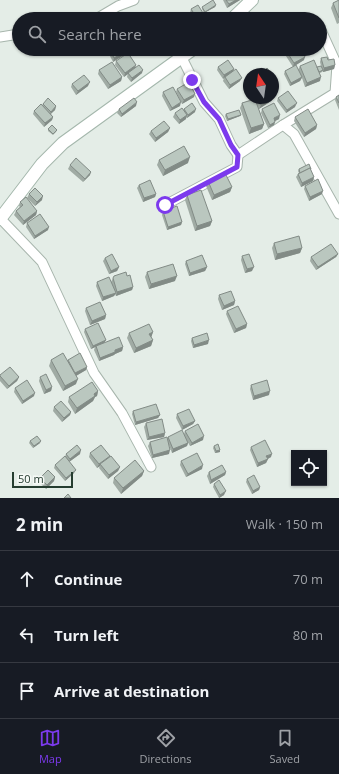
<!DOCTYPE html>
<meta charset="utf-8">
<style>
:root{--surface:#171b24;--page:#20242c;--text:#f1f3f6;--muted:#9ea1a6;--line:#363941;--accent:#7c3aed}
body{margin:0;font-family:"Open Sans",sans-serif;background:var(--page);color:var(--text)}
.controls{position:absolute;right:12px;bottom:12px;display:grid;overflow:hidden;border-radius:0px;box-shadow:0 1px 3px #0004}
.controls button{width:36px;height:36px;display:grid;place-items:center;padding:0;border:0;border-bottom:1px solid var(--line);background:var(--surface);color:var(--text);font:20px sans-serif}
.compass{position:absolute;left:243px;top:68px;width:36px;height:36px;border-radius:50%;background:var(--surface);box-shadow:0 1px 3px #0004;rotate:347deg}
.scale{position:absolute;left:12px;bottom:10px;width:61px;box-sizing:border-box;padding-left:4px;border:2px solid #253d30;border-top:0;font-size:11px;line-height:14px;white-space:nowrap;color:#253d30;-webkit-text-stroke:3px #f5f9f6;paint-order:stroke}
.stop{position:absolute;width:12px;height:12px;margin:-9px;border:3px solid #7c3aed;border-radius:50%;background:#fff}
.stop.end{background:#7c3aed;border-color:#fff;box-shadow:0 1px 4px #0008}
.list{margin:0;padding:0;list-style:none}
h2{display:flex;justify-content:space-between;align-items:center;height:52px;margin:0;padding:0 16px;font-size:17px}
h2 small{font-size:13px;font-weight:400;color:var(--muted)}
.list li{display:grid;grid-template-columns:26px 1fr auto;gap:12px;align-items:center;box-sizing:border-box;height:56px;padding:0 16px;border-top:1px solid var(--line)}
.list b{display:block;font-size:15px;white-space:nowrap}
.list em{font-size:13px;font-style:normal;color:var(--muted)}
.icon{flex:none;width:22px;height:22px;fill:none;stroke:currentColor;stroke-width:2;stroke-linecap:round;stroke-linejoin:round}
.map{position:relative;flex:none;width:339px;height:498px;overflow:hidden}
.search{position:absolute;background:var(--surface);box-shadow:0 1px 3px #0004;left:12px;right:12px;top:12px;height:44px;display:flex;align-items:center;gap:10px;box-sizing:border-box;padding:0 14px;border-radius:22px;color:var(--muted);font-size:15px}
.sheet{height:220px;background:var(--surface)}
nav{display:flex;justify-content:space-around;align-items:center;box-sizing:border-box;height:56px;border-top:1px solid var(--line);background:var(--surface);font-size:11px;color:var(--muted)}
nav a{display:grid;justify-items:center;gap:2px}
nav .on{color:var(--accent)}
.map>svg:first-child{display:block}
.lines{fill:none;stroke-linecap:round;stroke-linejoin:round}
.street-casing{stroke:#a7b5ac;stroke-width:11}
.secondary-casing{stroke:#a4b7ac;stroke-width:14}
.street{stroke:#fff;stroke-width:9}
.secondary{stroke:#fff;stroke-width:12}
.wall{fill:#a0aba4}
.shaded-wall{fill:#828b86}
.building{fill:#bac7bf;stroke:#828b86}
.route{stroke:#7c3aed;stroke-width:5}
</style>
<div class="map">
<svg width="339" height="498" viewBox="0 0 339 498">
<rect width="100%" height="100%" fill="#e4ede7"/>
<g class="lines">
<defs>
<g id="street">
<polyline points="96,19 118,6 134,0"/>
<polyline points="0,37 19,34"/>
<polyline points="182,58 204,102 219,119 231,145 238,155 283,125 294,134 339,214"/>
<polyline points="283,125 335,93 337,65 321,30"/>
<polyline points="165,205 237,167 238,155"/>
<polyline points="0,218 42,262 94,373 122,413 151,467"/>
</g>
<g id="secondary">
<polyline points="232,19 252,0"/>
<polyline points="0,219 42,164 63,143 193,49"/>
</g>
</defs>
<use href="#street" class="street-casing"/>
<use href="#secondary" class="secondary-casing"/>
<use href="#street" class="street"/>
<use href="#secondary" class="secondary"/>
</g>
<g class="wall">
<polygon points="223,0 240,0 227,8"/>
<polygon points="339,0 339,23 337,24 331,8 333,3"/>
<polygon points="216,5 215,7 204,13 202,9 202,7"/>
<polygon points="191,9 202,17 199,19 194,19 190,13"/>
<polygon points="285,49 304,60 294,66 300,74 298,70 300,66 317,67 321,66 320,62 321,58 328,60 335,65 334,69 323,72 323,71 322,72 320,73 320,81 305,87 302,78 300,81 290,86 284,74 285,71 293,67 284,53"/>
<polygon points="111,52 124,55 113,62 110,56"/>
<polygon points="116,61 135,68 142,73 131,82 127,77 128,73 124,77 115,65"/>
<polygon points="218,67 233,71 240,81 229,89 223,81 224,78 223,79 217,70"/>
<polygon points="99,70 122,77 121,81 108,89 98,74"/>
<polygon points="72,84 88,86 76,95 71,87"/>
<polygon points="177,89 194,97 182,104 176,92"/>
<polygon points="163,92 180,106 170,111 162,96"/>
<polygon points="339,95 339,110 335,100 336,97"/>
<polygon points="254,98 272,98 271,101 259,109 258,107 264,124 262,129 249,134 240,108 242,103 254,99"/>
<polygon points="278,98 295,107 286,113 277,101"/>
<polygon points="43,104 56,106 55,110 51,114 53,117 52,120 44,127 33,114 34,111 42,105"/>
<polygon points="136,106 121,117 117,113 119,109"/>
<polygon points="184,109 195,112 187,118 186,117 186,119 179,124 173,117 175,113 183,110"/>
<polygon points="262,109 279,119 275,121 274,125 268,128 261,113"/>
<polygon points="226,114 241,115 240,116 227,121 225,116"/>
<polygon points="295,117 317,125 316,129 304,137 294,121"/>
<polygon points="170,128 168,132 155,142 149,134 151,131"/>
<polygon points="48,129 57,130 56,132 53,135 48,131"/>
<polygon points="159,160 188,163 163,176 157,165"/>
<polygon points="70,165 90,175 83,182 68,169"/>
<polygon points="299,169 310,170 313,181 301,187 296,177 298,174 299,173 298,171"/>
<polygon points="208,181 232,187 230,192 212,200 206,186"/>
<polygon points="139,185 156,194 155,197 143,202 137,188"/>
<polygon points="305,186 322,194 309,201 304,189"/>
<polygon points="29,194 42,200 35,206 27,198"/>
<polygon points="187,195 212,221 210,226 195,231 185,200"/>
<polygon points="20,202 37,211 36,215 23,225 14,215 16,211 20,207 19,206"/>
<polygon points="163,211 182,222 181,225 167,230 162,215"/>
<polygon points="27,223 48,230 34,239 26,227"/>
<polygon points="274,243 302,248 300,253 275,260 272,248"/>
<polygon points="338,254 336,257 316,270 310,261 311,257"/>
<polygon points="242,256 252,271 245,273 241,260"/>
<polygon points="105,258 119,267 117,271 109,274 103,261"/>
<polygon points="186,261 207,267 205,271 189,276 185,264"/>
<polygon points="147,272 175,281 149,289 145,277"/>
<polygon points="127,276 133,287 132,290 116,296 115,294 114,296 102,301 96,286 97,282 111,282 113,278"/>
<polygon points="219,295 235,301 234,305 222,310 218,299"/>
<polygon points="86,308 106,315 105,319 90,325 85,311"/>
<polygon points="227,311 247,324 246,328 234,333 226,314"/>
<polygon points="85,329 106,340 104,343 123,347 122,351 115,354 114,355 99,361 94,350 95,347 91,349 84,332"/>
<polygon points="153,332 151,337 153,340 151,346 134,353 127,338 129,333"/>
<polygon points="192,338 208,344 193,348 191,341"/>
<polygon points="51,360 67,360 87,367 86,370 76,376 76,384 63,391 49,366"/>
<polygon points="0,375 19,377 17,381 7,389 0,381"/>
<polygon points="40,377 52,387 51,391 44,394 39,381"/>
<polygon points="251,385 269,395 253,400 250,389"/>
<polygon points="15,388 34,396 22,404 14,392"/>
<polygon points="98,391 97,396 95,397 93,401 75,414 68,402 69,397"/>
<polygon points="54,407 71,412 70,415 62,422 53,411"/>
<polygon points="133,411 160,415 158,418 135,425 132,414"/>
<polygon points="177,414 195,421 193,424 182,430 176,418"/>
<polygon points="146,423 165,433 164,437 147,440 144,427"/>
<polygon points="185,431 203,440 190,446 185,437 188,443 187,446 172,453 169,445 169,454 152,458 148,446 150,442 167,439 168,437 184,434"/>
<polygon points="30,441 40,443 33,448 29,443"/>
<polygon points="214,446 220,452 215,453 213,448"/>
<polygon points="251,447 271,457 268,459 266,463 257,467 250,450"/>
<polygon points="90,453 110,456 109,457 120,467 118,471 108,479 99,468 100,466 97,468 89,457"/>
<polygon points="66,454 80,454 69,462 74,473 65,481 54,468 55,465 65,457"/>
<polygon points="181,461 202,469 186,477 180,465"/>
<polygon points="144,471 142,476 121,494 113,483 114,478"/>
<polygon points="209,472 226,472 225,475 210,484 207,476"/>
<polygon points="55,477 54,481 46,489 39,482 40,478"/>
<polygon points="247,479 260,487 259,490 252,494 246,482"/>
<polygon points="214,484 224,495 219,498 213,487"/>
</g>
<g class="shaded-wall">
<polygon points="236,0 240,0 227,8 229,4"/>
<polygon points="216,5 215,7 204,13 205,12"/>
<polygon points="203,13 202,17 199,19 196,19 197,18"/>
<polygon points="107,49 112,49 106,52"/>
<polygon points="125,52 124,55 113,62 114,58"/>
<polygon points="305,57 304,60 293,67 294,63"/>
<polygon points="136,65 135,69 124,77 125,73"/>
<polygon points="335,65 334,69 323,72 324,68"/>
<polygon points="234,69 233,73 225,77 223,79 224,75"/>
<polygon points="143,70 142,73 131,82 132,78"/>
<polygon points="122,77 121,81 108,89 110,85"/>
<polygon points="302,77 300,81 290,86 291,83"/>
<polygon points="321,77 320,81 305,87 307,83"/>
<polygon points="242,78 240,81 229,89 230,85"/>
<polygon points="90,82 88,86 76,95 78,91"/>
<polygon points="195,94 194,97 182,104 184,100"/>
<polygon points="272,98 271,101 259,109 261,105"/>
<polygon points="137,102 136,106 121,117 122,114"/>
<polygon points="181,102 180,106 170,111 172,108"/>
<polygon points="297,103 295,107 286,113 287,110"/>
<polygon points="56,106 55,110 49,115 51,112"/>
<polygon points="196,109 195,112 187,118 188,115"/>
<polygon points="187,115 186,119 179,124 180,120"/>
<polygon points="241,115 240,116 227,121 228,119"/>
<polygon points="280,115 279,119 273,122 274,118"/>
<polygon points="53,117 52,120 44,127 45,123"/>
<polygon points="275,122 274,125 268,128 270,125"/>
<polygon points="264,124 262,129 249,134 251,128"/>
<polygon points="317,125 316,129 304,137 305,133"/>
<polygon points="170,128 168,132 155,142 156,138"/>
<polygon points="190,157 188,163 163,176 165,170"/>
<polygon points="91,172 90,175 83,182 85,179"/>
<polygon points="314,177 313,181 301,187 302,183"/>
<polygon points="232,187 230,192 212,200 214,195"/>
<polygon points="323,191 322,194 309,201 310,197"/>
<polygon points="156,194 155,197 143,202 144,198"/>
<polygon points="43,196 42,200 35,206 37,202"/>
<polygon points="37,211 36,215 23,225 24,221"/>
<polygon points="212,221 210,226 195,231 197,226"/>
<polygon points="182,222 181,225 167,230 168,227"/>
<polygon points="49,227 48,230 34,239 35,236"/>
<polygon points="302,248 300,253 275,260 277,254"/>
<polygon points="338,254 336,257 316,270 318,267"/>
<polygon points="119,267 117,271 109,274 111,271"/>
<polygon points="207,267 205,271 189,276 190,273"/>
<polygon points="254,267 252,271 245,273 247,269"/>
<polygon points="177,276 175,281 149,289 151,284"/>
<polygon points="133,287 132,290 116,296 117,292"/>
<polygon points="116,293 114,296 102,301 103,297"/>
<polygon points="235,301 234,305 222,310 224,306"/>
<polygon points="106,315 105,319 90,325 92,321"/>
<polygon points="247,324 246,328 234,333 236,329"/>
<polygon points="153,332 151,338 149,334"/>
<polygon points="106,340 104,343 91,349 93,346"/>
<polygon points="153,340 151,346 134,353 136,348"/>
<polygon points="209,340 208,344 193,348 194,345"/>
<polygon points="123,347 122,351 115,354 114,355 99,361 100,358 115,350"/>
<polygon points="87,367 86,370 74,377 75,373"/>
<polygon points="19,377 17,381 7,389 9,386"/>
<polygon points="78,379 76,384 63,391 65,386"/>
<polygon points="52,387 51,391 44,394 46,390"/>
<polygon points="98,391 97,396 95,397 93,401 75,414 77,408 94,394"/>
<polygon points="270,391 269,395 253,400 254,396"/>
<polygon points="35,393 34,396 22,404 23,401"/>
<polygon points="71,412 70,415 62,422 64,418"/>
<polygon points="160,415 158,418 135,425 136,422"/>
<polygon points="195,421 193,424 182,430 183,426"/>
<polygon points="165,433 164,437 147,440 149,437"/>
<polygon points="204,436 203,440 190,446 192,443"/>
<polygon points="41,441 40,443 33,448 34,446"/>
<polygon points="188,443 187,446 172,453 173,449"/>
<polygon points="81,450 80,454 69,462 70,459"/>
<polygon points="170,450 169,454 152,458 153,455"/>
<polygon points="220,450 220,452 215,453 216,451"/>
<polygon points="272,454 271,457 265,460 266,456"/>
<polygon points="110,456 108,459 100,464 100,466 97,468 99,464"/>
<polygon points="268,459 266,463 257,467 258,463"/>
<polygon points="203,465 202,469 186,477 188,474"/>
<polygon points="120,467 118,471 108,479 109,475"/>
<polygon points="76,470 74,473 65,481 66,478"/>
<polygon points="144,471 142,476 121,494 123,488"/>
<polygon points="226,472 225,475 210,484 211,480"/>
<polygon points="55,477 54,481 46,489 47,485"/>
<polygon points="260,487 259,490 252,494 253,491"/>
<polygon points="226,491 224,495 219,498 220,495"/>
</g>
<g class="building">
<polygon points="213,0 216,5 205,12 202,7"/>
<polygon points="226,0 236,0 229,4"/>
<polygon points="339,0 339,18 333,3"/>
<polygon points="198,5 203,13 197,18 191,9"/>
<polygon points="211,14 215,19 208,19 207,17"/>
<polygon points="180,17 182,19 177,19"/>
<polygon points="117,49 124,49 125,52 114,58 111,52"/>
<polygon points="285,49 301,49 305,57 294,63"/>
<polygon points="128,53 136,65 125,73 116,61"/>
<polygon points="327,57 328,60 334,59 335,65 324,68 321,58"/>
<polygon points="228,60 234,69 224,75 218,67"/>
<polygon points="314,60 321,77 307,83 300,66"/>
<polygon points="112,62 122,77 110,85 99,70"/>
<polygon points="139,65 143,70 132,78 128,73"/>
<polygon points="296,65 302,77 291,83 285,71"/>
<polygon points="321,66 323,70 319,72 317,67"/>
<polygon points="262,68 264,71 267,68 272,74 254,74"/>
<polygon points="236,69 242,78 230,85 225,77"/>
<polygon points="84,75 90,82 78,91 72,84"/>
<polygon points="189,82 195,94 184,100 177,89"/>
<polygon points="173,87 181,102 172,108 163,92"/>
<polygon points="288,91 297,103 287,110 278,98"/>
<polygon points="339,95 339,103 336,97"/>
<polygon points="48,98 56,106 51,112 43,104"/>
<polygon points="134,98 137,102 122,114 119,109"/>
<polygon points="256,98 272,98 261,105"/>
<polygon points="255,99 264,124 251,128 242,103"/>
<polygon points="192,103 196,109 188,115 184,109"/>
<polygon points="274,103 280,115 274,118 275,122 270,125 262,109"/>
<polygon points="41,104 53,117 45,123 34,111"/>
<polygon points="182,108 187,115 180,120 175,113"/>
<polygon points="308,109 317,125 305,133 295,117"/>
<polygon points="239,110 241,115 228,119 226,114"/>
<polygon points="164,121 170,128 156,138 151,131"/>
<polygon points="52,125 57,130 53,134 48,129"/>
<polygon points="184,146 190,157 165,170 159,160"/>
<polygon points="76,158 91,172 85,179 70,165"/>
<polygon points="309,164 311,169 310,169 310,168 300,173 299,169"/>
<polygon points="310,168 314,177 302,183 298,174"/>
<polygon points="225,173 232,187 214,195 208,181"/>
<polygon points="318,179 323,191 310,197 305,186"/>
<polygon points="150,180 156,194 144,198 139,185"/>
<polygon points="35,188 43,196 37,202 29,194"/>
<polygon points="201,190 212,221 197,226 187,195"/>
<polygon points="26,197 37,211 24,221 16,211 23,205 20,202"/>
<polygon points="177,206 182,222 168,227 163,211"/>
<polygon points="40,214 49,227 35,236 27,223"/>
<polygon points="299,236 302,248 277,254 274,243"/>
<polygon points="331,244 338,254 318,267 311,257"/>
<polygon points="112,254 119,267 111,271 105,258"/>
<polygon points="249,254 254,267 247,269 242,256"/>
<polygon points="202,255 207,267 190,273 186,261"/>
<polygon points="173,264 177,276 151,284 147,272"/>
<polygon points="126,272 127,276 130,275 133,287 117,292 113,278 114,276"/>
<polygon points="109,277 116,293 103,297 97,282"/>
<polygon points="231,291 235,301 224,306 219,295"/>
<polygon points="100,302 106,315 92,321 86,308"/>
<polygon points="238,306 247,324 236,329 227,311"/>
<polygon points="98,323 106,340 93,346 85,329"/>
<polygon points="149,324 153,332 149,334 153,340 136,348 129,333"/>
<polygon points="207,333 209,340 194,345 192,338"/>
<polygon points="119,337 123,347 115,350 115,352 100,358 96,346"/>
<polygon points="63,353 78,379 65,386 51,360"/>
<polygon points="80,353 87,367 75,373 68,360"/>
<polygon points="10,367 19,377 9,386 0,376 0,375"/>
<polygon points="46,374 52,387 46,390 40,377"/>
<polygon points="27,380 35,393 23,401 15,388"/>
<polygon points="267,380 270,391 254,396 251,385"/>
<polygon points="92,382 98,391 94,394 95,396 77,408 69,397"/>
<polygon points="61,401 71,412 64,418 54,407"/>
<polygon points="156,404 160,415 136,422 133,411"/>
<polygon points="189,409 195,421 183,426 177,414"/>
<polygon points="162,419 165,433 149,437 146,423"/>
<polygon points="198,424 204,436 192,443 185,431"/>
<polygon points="182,430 188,443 173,449 168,437"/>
<polygon points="37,436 41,441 34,446 30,441"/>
<polygon points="167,437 170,450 153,455 150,442"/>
<polygon points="265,440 272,454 266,456 268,459 258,463 251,447"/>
<polygon points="218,444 220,450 216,451 214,446"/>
<polygon points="77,445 81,450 70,459 66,454"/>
<polygon points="101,445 110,456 99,464 90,453"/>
<polygon points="197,453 203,465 188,474 181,461"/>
<polygon points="65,456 76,470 66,478 55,465"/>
<polygon points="111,456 120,467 109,475 100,464"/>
<polygon points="135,460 144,471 123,488 114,478"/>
<polygon points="222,465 226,472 211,480 209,472"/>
<polygon points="48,470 55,477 47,485 40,478"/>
<polygon points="254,475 260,487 253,491 247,479"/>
<polygon points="219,480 226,491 220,495 214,484"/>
<polygon points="68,494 71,498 64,498"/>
</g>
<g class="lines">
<polyline class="route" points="165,205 237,167 238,155 231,145 219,119 204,102 192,80"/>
</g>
</svg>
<div class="controls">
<button><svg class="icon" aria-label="locate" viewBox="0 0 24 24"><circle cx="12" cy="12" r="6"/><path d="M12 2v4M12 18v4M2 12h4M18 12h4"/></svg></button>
</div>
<svg class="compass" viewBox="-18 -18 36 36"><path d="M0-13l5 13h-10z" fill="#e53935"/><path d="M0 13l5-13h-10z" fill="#9ea1a6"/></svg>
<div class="scale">50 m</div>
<div class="stop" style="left:165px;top:205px"></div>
<div class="stop end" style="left:192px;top:80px"></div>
<div class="search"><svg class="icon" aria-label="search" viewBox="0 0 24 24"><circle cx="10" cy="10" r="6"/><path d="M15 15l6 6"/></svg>Search here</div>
</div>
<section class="sheet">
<h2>2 min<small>Walk · 150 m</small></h2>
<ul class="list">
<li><svg class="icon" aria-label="ahead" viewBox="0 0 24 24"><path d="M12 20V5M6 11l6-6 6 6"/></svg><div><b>Continue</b></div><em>70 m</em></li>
<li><svg class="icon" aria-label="left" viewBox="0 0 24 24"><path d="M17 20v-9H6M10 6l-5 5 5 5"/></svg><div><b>Turn left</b></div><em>80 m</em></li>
<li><svg class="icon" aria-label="arrive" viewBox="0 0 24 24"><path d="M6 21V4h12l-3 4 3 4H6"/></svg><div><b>Arrive at destination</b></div></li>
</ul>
</section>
<nav>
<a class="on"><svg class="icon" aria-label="map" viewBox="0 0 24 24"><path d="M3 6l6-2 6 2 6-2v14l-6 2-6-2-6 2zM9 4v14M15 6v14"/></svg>Map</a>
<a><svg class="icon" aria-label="directions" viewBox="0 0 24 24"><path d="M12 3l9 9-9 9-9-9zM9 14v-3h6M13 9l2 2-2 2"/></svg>Directions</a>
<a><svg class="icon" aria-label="saved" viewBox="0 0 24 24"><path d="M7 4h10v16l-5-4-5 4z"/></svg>Saved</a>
</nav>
